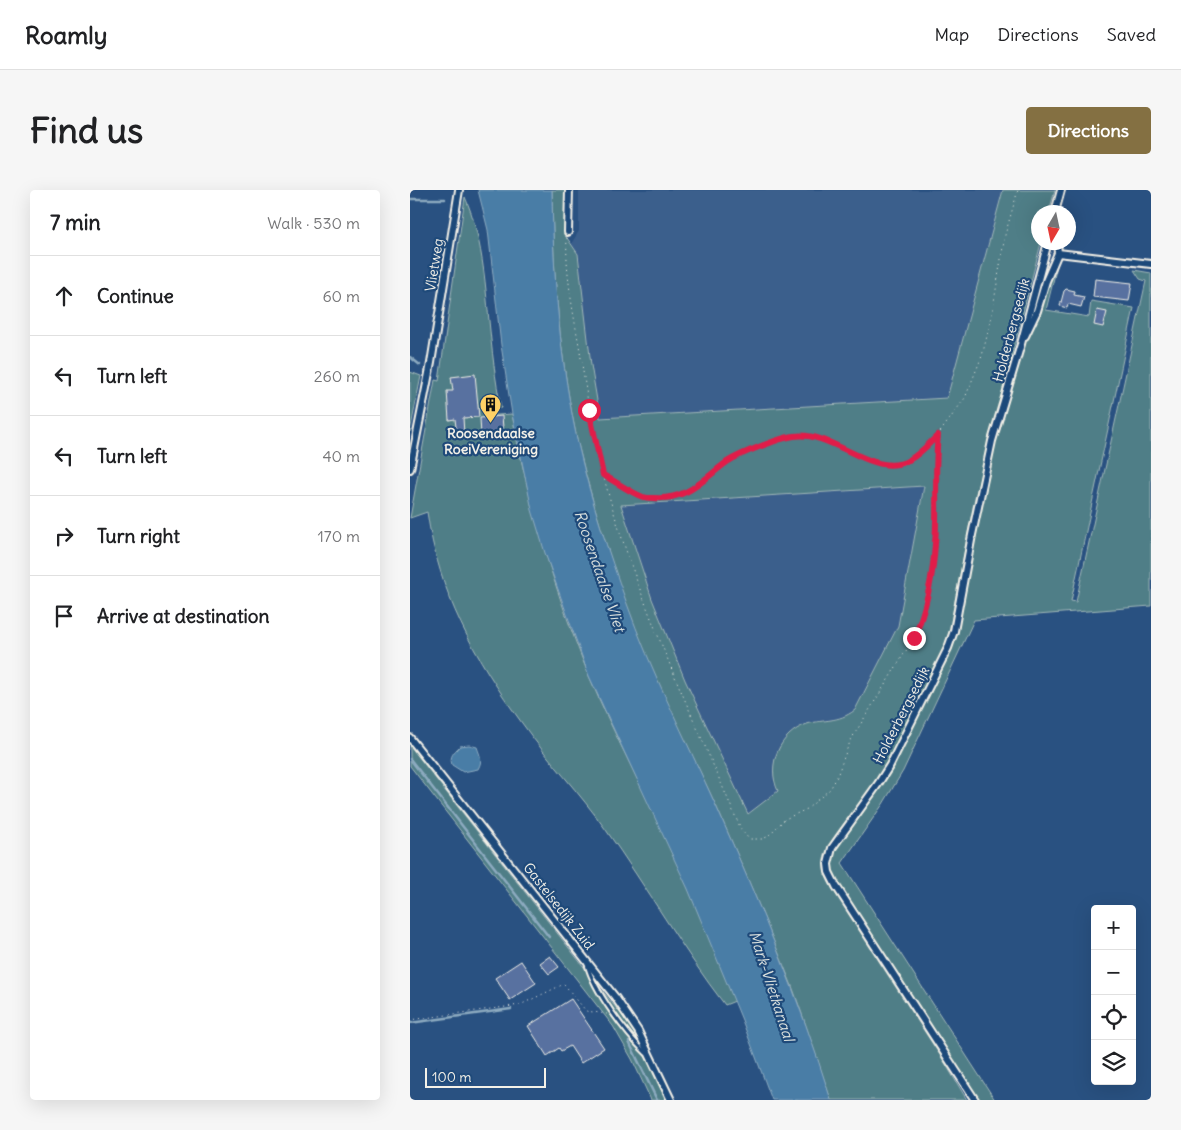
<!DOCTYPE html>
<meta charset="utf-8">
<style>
:root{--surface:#fff;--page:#f6f6f6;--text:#202124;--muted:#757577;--line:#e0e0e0;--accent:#847042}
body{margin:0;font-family:Delius,sans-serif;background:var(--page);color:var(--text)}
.controls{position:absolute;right:15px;bottom:15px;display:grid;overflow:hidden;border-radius:5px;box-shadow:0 5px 20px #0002}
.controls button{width:45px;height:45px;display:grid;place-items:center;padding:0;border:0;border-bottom:1px solid var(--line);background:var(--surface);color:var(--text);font:25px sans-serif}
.compass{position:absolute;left:621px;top:15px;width:45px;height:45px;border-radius:50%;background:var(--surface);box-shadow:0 5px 20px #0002;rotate:189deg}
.scale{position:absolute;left:15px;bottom:12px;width:121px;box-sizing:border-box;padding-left:5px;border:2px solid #f4f1e8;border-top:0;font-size:14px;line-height:18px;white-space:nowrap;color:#f4f1e8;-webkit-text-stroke:4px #1f4a7a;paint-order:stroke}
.stop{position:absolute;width:15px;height:15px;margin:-11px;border:4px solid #e11d48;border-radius:50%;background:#fff}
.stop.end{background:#e11d48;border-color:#fff;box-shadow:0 1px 5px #0008}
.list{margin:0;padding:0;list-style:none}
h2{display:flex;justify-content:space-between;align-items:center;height:65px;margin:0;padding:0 20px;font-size:21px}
h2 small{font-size:16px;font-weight:400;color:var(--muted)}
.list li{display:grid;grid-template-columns:32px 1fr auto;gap:15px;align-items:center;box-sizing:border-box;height:80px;padding:0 20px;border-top:1px solid var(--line)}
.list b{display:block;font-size:19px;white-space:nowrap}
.list em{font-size:16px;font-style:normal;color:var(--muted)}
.icon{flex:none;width:28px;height:28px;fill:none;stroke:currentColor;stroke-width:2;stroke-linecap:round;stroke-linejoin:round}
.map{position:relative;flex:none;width:741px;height:910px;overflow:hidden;border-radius:5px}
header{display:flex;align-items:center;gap:30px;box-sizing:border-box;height:70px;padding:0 25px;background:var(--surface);border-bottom:1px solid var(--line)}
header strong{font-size:24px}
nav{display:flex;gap:28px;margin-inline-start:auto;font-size:18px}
.intro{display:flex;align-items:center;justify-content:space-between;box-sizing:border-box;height:120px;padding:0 30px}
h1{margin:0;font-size:35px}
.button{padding:12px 22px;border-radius:5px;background:var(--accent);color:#fff;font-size:18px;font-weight:700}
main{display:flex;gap:30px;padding:0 30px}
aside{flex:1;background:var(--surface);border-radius:5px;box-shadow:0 5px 20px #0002}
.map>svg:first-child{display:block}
.built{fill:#3b5e8c}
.green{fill:#4f7e87;stroke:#a2b8b8;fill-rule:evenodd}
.water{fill:#487da6;stroke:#8dabc0}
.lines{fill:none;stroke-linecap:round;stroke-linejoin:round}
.stream{stroke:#8dabc0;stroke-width:2.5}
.building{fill:#5871a0;stroke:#f4f1e8}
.lane-casing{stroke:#f4f1e8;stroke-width:7}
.street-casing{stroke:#f4f1e8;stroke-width:10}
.path{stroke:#f4f1e8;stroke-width:1;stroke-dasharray:1 4;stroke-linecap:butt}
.lane{stroke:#1f4a7a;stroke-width:3}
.street{stroke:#1f4a7a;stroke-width:6}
.route{stroke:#e11d48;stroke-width:6}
.labels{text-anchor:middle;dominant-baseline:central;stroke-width:4.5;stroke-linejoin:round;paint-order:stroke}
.street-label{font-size:14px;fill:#f4f1e8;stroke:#1f4a7a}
.poi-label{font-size:14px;font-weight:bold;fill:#f4f1e8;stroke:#1f4a7a}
.water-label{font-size:15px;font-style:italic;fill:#dae0de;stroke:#1f4a7a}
</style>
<header>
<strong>Roamly</strong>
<nav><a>Map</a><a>Directions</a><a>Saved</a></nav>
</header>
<div class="intro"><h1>Find us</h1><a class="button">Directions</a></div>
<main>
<aside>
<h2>7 min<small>Walk · 530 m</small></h2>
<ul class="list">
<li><svg class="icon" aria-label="ahead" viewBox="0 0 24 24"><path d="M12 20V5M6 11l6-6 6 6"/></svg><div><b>Continue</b></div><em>60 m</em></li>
<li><svg class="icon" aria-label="left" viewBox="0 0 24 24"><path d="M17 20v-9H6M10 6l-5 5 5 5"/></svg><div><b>Turn left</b></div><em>260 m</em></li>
<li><svg class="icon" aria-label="left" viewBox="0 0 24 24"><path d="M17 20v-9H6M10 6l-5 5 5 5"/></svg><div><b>Turn left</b></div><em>40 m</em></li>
<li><svg class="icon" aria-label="right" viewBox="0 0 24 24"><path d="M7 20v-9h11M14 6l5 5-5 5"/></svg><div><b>Turn right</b></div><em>170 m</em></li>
<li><svg class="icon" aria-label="arrive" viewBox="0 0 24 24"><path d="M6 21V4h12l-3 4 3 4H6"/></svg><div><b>Arrive at destination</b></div></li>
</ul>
</aside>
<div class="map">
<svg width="741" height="910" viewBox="0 0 741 910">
<rect width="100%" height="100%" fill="#295181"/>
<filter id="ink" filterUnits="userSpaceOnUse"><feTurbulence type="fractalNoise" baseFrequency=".02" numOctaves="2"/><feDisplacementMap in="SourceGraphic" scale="10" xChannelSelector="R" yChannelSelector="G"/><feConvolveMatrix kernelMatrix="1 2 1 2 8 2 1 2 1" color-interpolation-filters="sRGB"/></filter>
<g filter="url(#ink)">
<g class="built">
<polygon points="169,0 593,0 538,208 189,228 171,97 168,64 161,54 169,41"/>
<polygon points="514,296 488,436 445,520 438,525 414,532 363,591 368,601 338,624 275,490 242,409 211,314"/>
</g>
<g class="green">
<path d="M142,0H155V45L168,64L181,175L190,228L537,208L593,0H645L639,22H628V52L631,53L565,307L538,447L533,460C511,505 490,553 463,596C450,616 418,647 414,669C411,683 421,696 428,708L535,873L557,910H421C408,872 396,834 382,796C358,736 333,677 307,618C287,574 265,531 245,487C214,414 188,336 169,258C150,174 143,87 142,0ZM514,296L488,436L445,520C428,533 414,529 397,534C369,544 356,575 368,601L338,624L275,490L242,409L211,315Z"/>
<path d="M55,7C72,46 75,90 79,131C82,160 85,189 91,218L74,220V226L102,224C118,314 145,401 179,486C204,545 235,602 262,661C284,710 304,761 325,811L315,815C272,759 237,698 196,640C170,603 138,570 112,533C64,467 29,404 17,322L0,328L25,190L29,191Z"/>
<polygon points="648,72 636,120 679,127 681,111 724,118 661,411 666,412 736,91 730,89 724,80 741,83 741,416 564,430 493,581 473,614 432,673 585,910 566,910 421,684 420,668 423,660 447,628 535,470 592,220 609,164 622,137 642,81"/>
<polygon points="0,182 11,186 0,242"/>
<polygon points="0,556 214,828 228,849 256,910 241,910 222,869 203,836 0,576"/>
</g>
<g class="water">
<path d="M68,0H142C143,87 150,174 169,258C181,310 198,361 216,411C241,482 276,549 307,618C349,713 390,810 421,910H362L332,830L278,699L179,486L135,363L122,320L102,224L91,155L78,40Z"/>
<path d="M59,555L67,557C70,566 73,570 68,579L53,582L42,575C39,566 44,562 50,556Z"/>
</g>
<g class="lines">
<g class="stream">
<polyline points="0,9 35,9"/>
<polyline points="0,167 10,175"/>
<polyline points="0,569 139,747"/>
<polyline points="0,833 101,819"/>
<polyline points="219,852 247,910"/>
</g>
</g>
<g class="building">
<polygon points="685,89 722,93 719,111 683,107"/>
<polygon points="656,99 665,101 664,105 674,107 671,117 658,114 657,118 650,116 654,101"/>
<polygon points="687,120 697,122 693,137 684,135"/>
<polygon points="65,184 69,227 53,228 54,244 47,245 45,229 39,230 37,201 43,201 41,187"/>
<polygon points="92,226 93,238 87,239 88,245 71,246 70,228"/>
<polygon points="140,766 149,777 139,784 130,773"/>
<polygon points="111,771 126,793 100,810 85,788"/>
<polygon points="161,809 194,858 171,873 160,856 151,861 149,858 137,866 118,836"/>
</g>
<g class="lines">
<defs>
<path id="lane" d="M177,774C184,801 216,844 236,863"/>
<g id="street">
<polyline points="645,22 651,0"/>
<polyline points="158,42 159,0"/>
<polyline points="648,63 741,74"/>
<polyline points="615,146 627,121 636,91 648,63 647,52"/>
<polyline points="0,279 21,173 49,0"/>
<polyline points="0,548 205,807 228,841 261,910"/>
<polyline points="565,910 426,696 419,682 418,674 422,658 468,594 480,575 538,458 544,441 562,345 582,251 611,154 638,52"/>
</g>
</defs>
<use href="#lane" class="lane-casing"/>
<use href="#street" class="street-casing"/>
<g class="path">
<path d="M157,48C155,83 164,127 170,161C176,203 183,244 193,284C224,403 278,515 326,628L332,641L339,649H352L357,647L375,629L397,619L420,599L426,589L437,559L442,548L504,448L510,433L525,364L526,266L528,245L555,208L572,166L581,130L595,45L608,0"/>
<path d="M194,285C204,291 224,305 234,307C275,317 289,288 319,271C336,261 363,251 383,247C423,238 461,290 498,271C510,265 518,255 527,246"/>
<polyline points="0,830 110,815 154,794 176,821 197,824"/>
</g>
<use href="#lane" class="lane"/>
<use href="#street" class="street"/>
</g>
</g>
<g class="lines" filter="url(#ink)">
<path class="route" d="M179,220L193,285C205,291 221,303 233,307C236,308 241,308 244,308C278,310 292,290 317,272C329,264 369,248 384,246C423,240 464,290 499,270C510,264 519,254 528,245C524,282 528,318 525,354C523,385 516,419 504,448"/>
</g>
<defs>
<symbol id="building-pin" viewBox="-11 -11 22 30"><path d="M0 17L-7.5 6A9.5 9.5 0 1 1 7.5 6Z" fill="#ffd166" stroke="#1f4a7a"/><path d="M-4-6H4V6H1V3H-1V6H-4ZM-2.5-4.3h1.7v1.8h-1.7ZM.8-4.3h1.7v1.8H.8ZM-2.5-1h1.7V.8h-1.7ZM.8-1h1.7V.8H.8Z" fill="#111"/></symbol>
</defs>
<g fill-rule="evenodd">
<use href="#building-pin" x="68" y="202" width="25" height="34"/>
</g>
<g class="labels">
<g class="street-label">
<text transform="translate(24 75) rotate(-81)">Vlietweg</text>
<text transform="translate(601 140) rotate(-75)">Holderbergsedijk</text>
<text transform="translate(491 525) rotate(-63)">Holderbergsedijk</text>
<text transform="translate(149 716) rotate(52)">Gastelsedijk Zuid</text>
</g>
<g class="poi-label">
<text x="81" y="243">Roosendaalse<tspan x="81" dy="16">RoeiVereniging</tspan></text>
</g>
<g class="water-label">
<text transform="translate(190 381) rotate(71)">Roosendaalse Vliet</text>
<text transform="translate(362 796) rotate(72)">Mark-Vlietkanaal</text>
</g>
</g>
</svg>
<div class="controls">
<button>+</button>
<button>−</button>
<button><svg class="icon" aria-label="locate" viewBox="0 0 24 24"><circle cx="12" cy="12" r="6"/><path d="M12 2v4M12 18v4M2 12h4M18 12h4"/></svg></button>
<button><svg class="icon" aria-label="layers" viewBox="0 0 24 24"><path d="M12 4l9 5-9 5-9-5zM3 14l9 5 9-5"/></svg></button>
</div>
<svg class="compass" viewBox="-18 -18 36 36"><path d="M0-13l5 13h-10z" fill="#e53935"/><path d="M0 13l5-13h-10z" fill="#757577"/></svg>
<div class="scale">100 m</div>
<div class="stop" style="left:179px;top:220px"></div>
<div class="stop end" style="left:504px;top:448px"></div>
</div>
</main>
